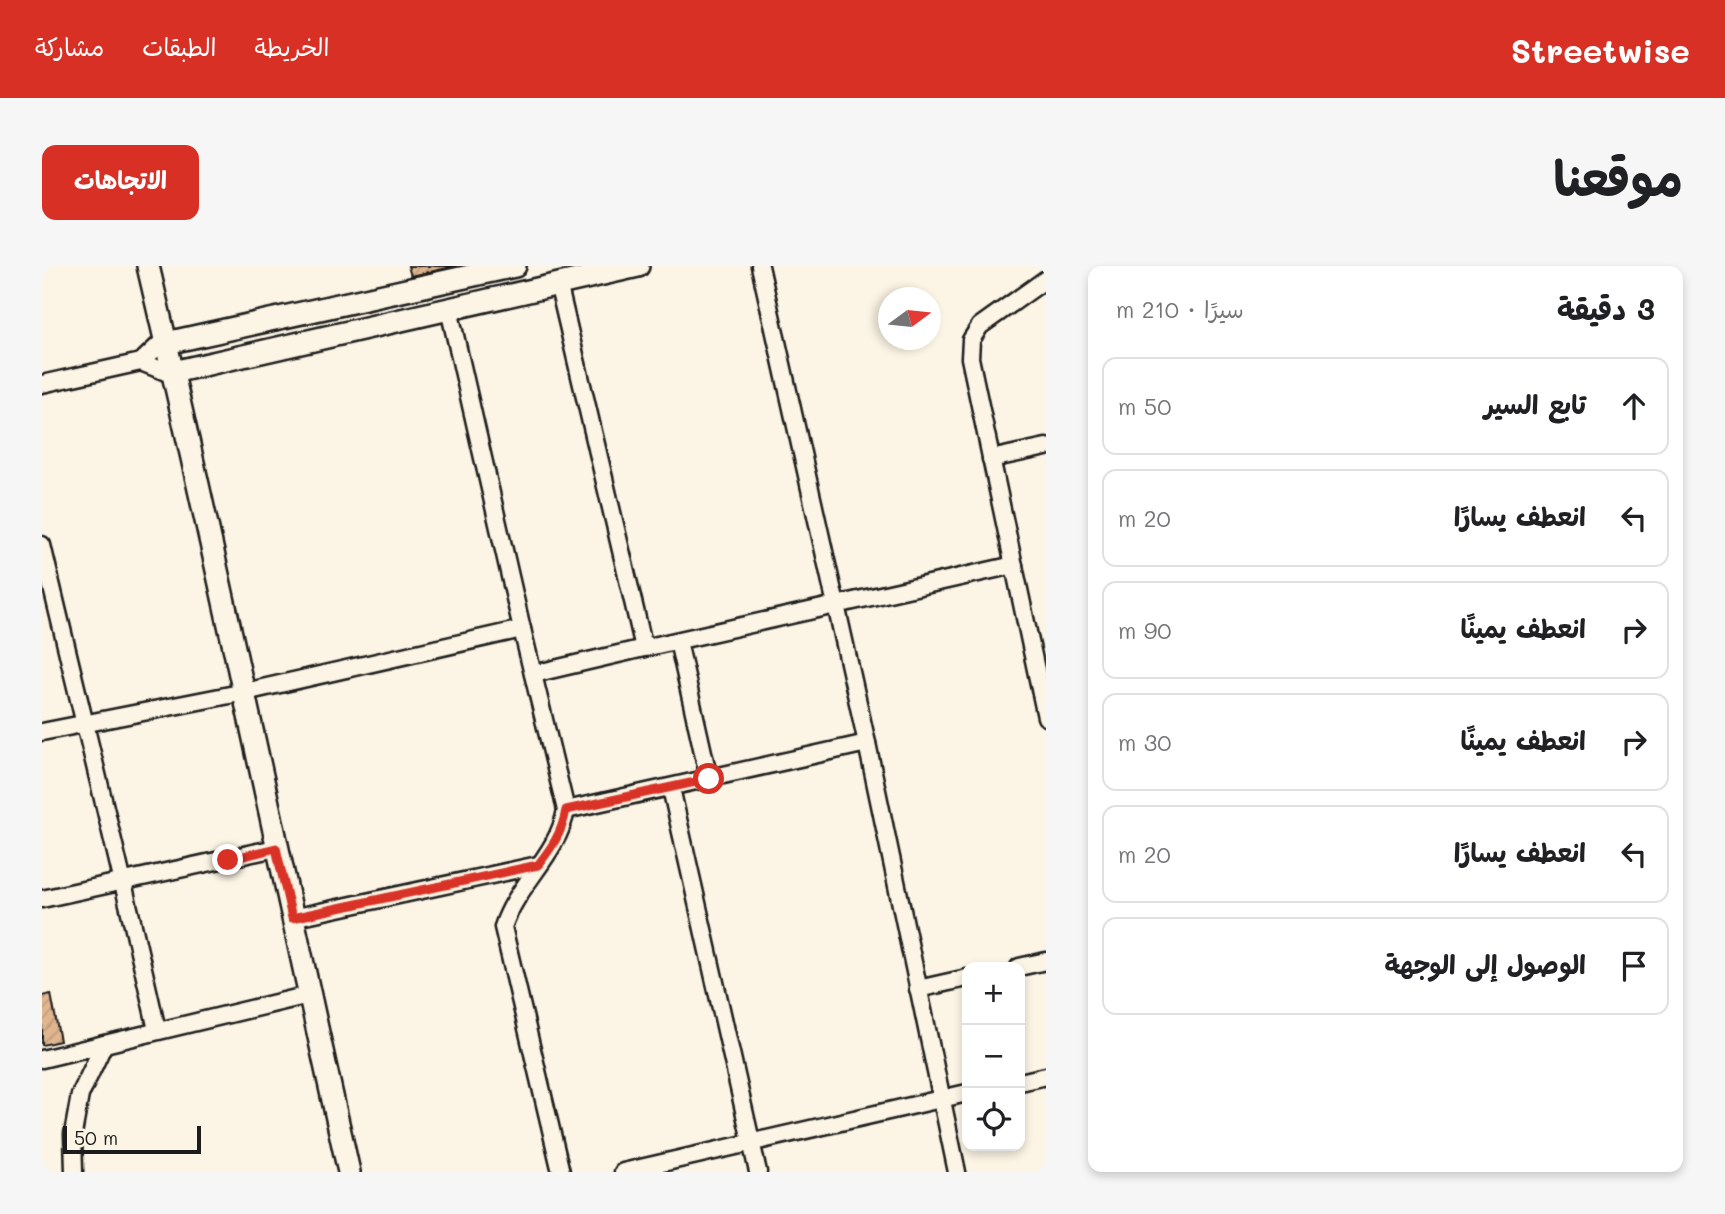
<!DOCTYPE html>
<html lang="ar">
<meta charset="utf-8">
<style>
:root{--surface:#fff;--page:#f6f6f6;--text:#202124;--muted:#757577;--line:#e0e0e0;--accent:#d93025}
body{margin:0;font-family:Mali,"Playpen Sans Arabic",sans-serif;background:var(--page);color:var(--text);direction:rtl}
.controls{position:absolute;right:21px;bottom:21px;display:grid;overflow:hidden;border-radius:14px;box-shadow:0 4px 10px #0003}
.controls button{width:63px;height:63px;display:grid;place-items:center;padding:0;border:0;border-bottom:2px solid var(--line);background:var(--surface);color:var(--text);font:35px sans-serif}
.compass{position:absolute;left:836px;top:21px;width:63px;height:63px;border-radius:50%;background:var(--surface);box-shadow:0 4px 10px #0003;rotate:75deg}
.scale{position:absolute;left:21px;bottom:18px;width:138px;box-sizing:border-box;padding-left:7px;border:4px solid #1c1c1c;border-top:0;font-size:19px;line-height:24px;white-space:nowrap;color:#1c1c1c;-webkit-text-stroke:5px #fcf5e5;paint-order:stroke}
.stop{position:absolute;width:21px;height:21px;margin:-16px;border:5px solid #d93025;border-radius:50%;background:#fff}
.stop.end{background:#d93025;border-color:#fff;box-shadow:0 2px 7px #0008}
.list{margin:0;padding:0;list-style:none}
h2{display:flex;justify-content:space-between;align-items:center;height:91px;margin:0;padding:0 28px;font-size:30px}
h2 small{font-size:23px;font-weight:400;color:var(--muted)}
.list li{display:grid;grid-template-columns:46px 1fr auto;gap:21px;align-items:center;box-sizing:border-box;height:98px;margin:0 14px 14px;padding:0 14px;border:2px solid var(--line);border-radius:14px}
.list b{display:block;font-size:26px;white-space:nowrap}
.list em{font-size:23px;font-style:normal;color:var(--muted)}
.icon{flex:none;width:38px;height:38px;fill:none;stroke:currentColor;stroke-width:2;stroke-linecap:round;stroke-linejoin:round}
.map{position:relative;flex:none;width:1004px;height:906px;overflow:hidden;direction:ltr;border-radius:14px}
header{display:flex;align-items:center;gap:42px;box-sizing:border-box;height:98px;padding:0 35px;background:var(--accent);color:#fff}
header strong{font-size:33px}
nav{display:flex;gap:38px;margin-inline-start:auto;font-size:24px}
.intro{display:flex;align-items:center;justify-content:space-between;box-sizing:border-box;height:168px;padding:0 42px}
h1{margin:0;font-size:49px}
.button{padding:18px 32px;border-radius:14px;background:var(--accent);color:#fff;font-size:24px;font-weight:700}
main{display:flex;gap:42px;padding:0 42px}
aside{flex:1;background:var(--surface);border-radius:14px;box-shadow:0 4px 10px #0003}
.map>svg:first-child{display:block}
.building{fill:url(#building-hatch);stroke:#1c1c1c;stroke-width:2}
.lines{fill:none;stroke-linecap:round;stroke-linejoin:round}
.minor-casing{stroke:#1c1c1c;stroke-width:21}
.tertiary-casing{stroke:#1c1c1c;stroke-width:26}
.minor{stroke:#fcf5e5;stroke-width:16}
.tertiary{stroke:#fcf5e5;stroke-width:21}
.route{stroke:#d93025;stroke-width:9}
</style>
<header>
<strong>Streetwise</strong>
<nav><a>الخريطة</a><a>الطبقات</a><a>مشاركة</a></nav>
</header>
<div class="intro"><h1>موقعنا</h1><a class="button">الاتجاهات</a></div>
<main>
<aside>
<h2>3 دقيقة<small>سيرًا · 210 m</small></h2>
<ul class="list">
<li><svg class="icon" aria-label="ahead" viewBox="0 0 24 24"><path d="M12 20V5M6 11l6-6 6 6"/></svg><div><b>تابع السير</b></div><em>50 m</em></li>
<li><svg class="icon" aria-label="left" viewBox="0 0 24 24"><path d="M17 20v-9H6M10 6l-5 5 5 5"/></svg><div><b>انعطف يسارًا</b></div><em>20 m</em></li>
<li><svg class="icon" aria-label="right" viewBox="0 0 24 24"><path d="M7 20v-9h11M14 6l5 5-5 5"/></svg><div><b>انعطف يمينًا</b></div><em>90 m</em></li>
<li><svg class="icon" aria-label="right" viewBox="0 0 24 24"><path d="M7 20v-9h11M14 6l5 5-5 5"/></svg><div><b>انعطف يمينًا</b></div><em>30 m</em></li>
<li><svg class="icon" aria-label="left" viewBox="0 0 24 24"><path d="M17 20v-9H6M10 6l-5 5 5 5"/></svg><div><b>انعطف يسارًا</b></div><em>20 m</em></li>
<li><svg class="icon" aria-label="arrive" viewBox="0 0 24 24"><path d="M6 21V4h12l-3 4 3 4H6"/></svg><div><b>الوصول إلى الوجهة</b></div></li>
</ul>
</aside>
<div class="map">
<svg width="1004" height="906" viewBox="0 0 1004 906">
<defs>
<pattern id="building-hatch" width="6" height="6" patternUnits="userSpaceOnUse" patternTransform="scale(1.75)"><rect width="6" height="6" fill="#e0b690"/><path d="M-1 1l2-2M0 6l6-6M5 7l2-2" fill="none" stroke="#c09c7c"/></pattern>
</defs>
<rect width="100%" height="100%" fill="#fcf5e5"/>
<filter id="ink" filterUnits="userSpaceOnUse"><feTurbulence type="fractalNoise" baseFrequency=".0143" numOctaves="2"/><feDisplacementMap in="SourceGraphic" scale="14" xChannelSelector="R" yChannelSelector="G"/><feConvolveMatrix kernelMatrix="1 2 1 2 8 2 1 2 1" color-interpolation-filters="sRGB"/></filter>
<g filter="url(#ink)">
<g class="building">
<polygon points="366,0 415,0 369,10"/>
<polygon points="9,728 18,775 0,779 0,730"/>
</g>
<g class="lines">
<defs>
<g id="minor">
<polyline points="718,0 825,477"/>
<polyline points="1004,13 938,60 929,74 928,92 1004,451"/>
<polyline points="516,17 602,382 972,299"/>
<polyline points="99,96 124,106 131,106"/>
<polyline points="0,118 99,96 117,79 124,77"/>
<polyline points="949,193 1004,181"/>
<path d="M0,279C38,441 79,602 115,764"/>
<path d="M480,363L524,544C516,589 475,618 461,661L519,906"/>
<polyline points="636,375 667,513"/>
<polyline points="491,408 602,382"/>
<polyline points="0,466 203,426 480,363 407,43"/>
<polyline points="629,522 716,906"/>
<polyline points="524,544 825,477 915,906"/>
<polyline points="0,633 234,582"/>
<polyline points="250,652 496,599"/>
<polyline points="977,701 1004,695"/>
<polyline points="876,723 925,712"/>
<polyline points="0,793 267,729"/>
<polyline points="978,816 1004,810"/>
<polyline points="32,906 31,868 38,829 62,778"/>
<polyline points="581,906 925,827"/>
</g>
<g id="tertiary">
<path d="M106,0C177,301 239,604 307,906"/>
<polyline points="124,77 473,0"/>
<polyline points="131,106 596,0"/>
</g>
</defs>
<use href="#minor" class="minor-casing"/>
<use href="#tertiary" class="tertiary-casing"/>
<use href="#minor" class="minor"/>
<use href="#tertiary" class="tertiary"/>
</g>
</g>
<g class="lines" filter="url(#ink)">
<path class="route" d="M186,594L234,582L250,652L496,599C510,581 520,567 524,544L667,513"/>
</g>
</svg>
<div class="controls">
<button>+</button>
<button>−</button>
<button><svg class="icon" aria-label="locate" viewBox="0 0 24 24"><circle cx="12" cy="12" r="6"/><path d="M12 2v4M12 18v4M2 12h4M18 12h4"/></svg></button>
</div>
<svg class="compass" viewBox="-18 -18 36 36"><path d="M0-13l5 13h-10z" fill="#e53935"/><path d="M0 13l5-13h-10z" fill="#757577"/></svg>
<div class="scale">50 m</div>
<div class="stop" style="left:667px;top:513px"></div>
<div class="stop end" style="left:186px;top:594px"></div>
</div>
</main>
